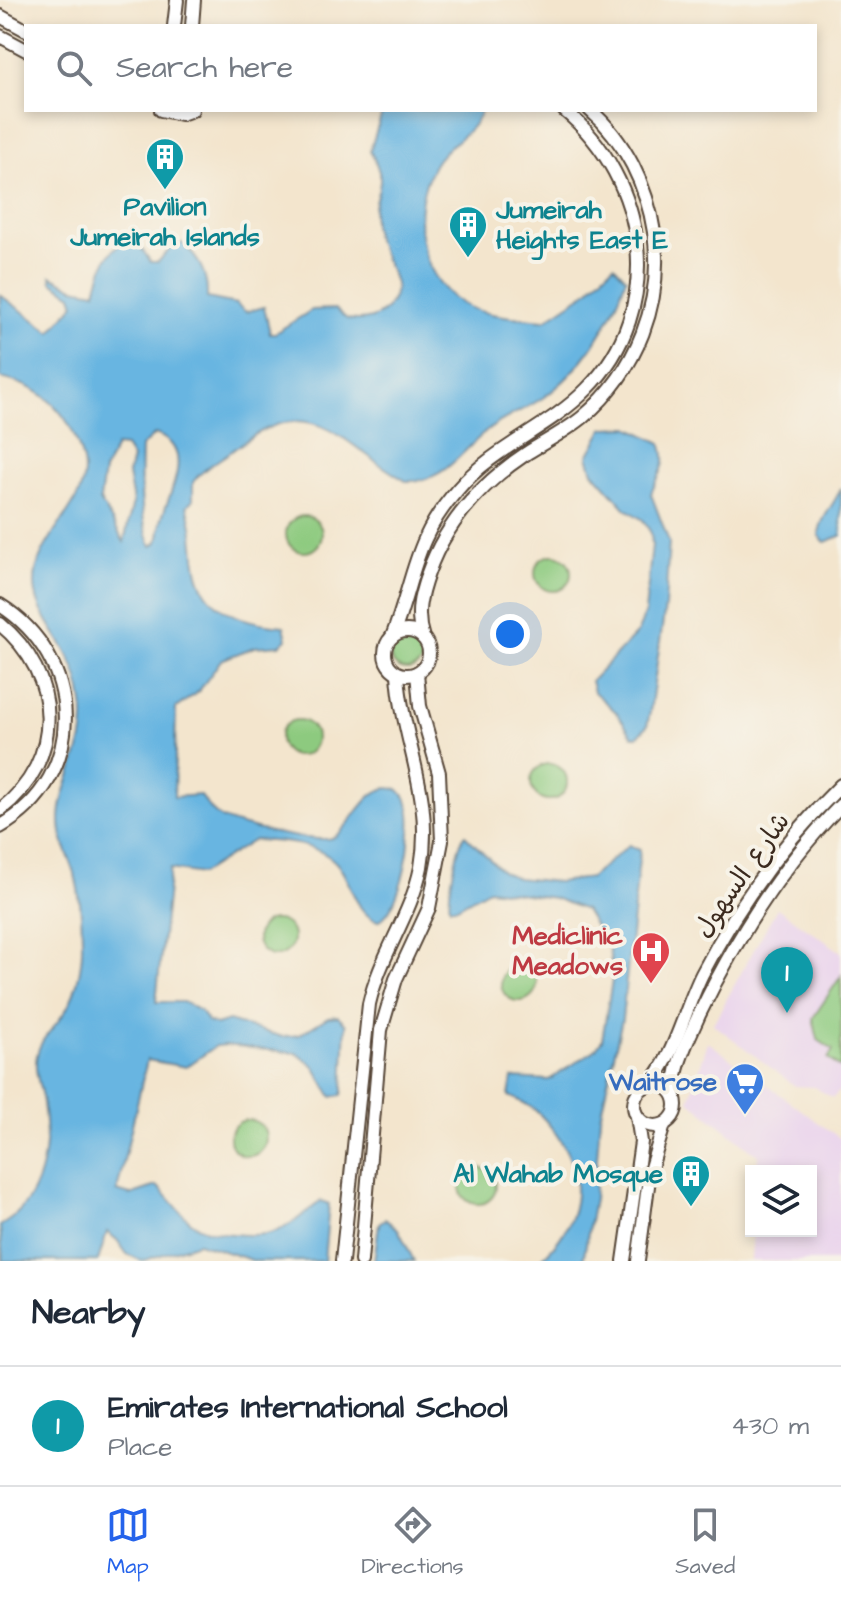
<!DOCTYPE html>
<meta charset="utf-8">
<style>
:root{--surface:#fff;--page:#f6f6f7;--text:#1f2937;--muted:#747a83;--line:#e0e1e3;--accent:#2563eb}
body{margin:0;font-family:"Architects Daughter","Playpen Sans Arabic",sans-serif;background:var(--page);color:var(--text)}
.controls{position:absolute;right:24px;bottom:24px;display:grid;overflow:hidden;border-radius:0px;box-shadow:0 4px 12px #0003}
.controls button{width:72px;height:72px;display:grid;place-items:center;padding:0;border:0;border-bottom:2px solid var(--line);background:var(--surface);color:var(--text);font:40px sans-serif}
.you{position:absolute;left:510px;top:634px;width:28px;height:28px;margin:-20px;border:6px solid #fff;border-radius:50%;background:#1a73e8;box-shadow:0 0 0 12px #1a73e833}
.badge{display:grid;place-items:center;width:52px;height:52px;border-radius:50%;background:var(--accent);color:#fff;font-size:26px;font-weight:700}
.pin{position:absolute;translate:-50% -66px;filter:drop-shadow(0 2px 4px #0008)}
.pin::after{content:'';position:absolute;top:42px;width:28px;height:24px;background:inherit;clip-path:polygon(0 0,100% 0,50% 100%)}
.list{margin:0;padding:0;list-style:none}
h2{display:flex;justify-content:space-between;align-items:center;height:104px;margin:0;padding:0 32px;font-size:34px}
h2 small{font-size:26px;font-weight:400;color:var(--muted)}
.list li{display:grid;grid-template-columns:52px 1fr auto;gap:24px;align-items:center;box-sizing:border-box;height:120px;padding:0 32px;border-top:2px solid var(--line)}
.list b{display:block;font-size:30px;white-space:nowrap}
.list p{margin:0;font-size:26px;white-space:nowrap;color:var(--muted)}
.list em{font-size:26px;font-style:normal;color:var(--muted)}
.icon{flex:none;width:44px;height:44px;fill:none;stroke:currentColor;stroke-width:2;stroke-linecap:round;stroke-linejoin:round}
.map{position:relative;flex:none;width:841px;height:1261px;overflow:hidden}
.search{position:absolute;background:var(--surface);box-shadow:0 4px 12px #0003;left:24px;right:24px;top:24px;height:88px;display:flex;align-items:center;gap:20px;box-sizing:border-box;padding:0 28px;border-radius:0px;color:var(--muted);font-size:30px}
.sheet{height:224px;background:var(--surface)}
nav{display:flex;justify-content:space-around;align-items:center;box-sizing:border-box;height:112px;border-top:2px solid var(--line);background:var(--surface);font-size:22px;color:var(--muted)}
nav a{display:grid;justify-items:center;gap:4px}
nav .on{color:var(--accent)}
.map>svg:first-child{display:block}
.built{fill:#e9d2ed}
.green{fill:#8dca7f;stroke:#647a4e;stroke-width:2}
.water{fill:#68b5e1;stroke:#527080;stroke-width:2;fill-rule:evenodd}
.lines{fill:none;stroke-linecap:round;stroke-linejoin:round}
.secondary-casing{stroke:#574638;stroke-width:16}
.secondary{stroke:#fff;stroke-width:12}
.labels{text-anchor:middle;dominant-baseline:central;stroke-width:8;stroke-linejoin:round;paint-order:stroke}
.culture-label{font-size:26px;font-weight:bold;fill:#0d838f;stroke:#f7f3e8}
.street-label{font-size:26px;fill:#3b2a1e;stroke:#f7f3e8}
.health-label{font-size:26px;font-weight:bold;fill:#be3a42;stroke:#f7f3e8;text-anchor:end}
.shop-label{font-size:26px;font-weight:bold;fill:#366cbe;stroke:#f7f3e8;text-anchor:end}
</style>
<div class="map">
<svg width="841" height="1261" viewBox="0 0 841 1261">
<rect width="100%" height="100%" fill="#f7f3e8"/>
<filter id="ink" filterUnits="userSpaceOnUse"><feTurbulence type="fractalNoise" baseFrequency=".0125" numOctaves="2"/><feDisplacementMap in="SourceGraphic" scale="16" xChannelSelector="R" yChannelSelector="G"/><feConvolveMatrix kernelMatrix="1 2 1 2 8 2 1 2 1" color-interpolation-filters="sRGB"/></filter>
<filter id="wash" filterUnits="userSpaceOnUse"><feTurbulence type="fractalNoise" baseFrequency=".006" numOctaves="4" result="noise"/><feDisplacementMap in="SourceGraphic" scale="32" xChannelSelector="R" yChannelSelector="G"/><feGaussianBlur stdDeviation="1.8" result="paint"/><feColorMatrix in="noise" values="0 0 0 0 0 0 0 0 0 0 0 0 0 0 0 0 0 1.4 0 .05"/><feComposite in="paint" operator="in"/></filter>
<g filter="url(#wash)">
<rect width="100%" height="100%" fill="#f3e5cd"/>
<g class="built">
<polygon points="777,908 841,952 841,1089 833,1098 814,1087 795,1086 713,1024"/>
<polygon points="708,1042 841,1139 841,1261 751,1261 753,1231 811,1231 811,1171 757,1171 758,1155 689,1101"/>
</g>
<g class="green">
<circle cx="304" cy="534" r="18"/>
<circle cx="553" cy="573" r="18"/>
<circle cx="407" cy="653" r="17"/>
<circle cx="298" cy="738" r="18"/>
<circle cx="549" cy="782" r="18"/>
<circle cx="275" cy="938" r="18"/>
<circle cx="519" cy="983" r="18"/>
<polygon points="841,976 841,1068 828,1059 833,1050 818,1040 813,1018"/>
<circle cx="248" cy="1138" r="18"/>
<circle cx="478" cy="1186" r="18"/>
</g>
<g class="water">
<path d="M383,110H481C474,135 446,143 434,165C410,207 416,274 461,303C484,317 519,317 545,320L584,294L614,265L626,278C613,321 582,371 544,397C527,409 507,416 491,428C461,449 447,483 406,481C342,446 315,387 237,447C222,459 204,467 193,482V500L187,506C196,529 192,551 198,574C208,614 248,623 284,626L287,639L280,645L254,647L221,660L199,691L176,708L174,797L200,795C206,802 212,813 221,818C234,826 322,845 334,837C356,824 367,779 399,790C404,795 408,800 409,807C415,830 402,911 378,921C355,914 352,882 338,865C320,843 281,841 254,840L201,874L170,869L156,1002H183L200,1011L208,1022L216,1025L228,1021L283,1037L299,1035L328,1017L338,1016L346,1024L343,1090L342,1095L332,1097L313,1065L296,1053L226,1045L216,1046L186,1067L147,1060L117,1191L130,1195L157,1186C170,1197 178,1212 191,1222C203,1231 218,1233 233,1234C278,1239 287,1227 321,1201L329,1204L324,1261H255L198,1243L142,1261L127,1254L117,1240L107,1232L98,1261H3L0,1226C43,1202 50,1147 43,1103C41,1087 33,1071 37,1055C40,1040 50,1032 59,1020C76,1000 83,966 82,940C82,918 80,895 75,874C70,857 60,840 60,822C59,783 90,751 83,704C81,686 76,669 67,653C55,631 34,608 35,582C35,536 92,504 83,462C73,417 46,387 0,378V295L51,332L75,304L72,295L52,282L51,276L74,288L96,292C102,268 107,246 133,237L151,262H158L174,245L183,243C199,260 208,273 207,298L236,304L246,312L264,307L270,333H275L312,310L335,309L347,319C372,323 390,314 396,288C392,265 374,246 373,223C371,188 392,190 370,151ZM155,434C197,448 169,493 162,518C158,529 163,540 152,546C139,524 140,475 141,447ZM116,446L125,447L132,458L128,474L133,502L124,542L100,500L104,471Z"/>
<path d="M629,427L661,443C670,467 658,473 651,494L669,542L665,607L650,712L647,726L638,736H633L616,712L594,692L591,681L638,632L645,612L652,545L651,533L643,520L626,509L593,472L588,456L604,428Z"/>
<path d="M841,488V536L825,542L819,536C819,519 835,504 841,488Z"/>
<path d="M465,835L503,872L517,878L558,882L590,878L629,845L640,850L622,1019L600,1117L594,1199L583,1261H539C580,1225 589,1180 556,1134C542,1114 532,1105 509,1096L512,1078L549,1080L595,1050L602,1040L613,975L609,949L585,910L554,898L489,889L457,907H450C447,898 458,841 465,835Z"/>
<polygon points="385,1219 398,1229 414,1261 374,1261 379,1223"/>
</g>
</g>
<g filter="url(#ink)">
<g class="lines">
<defs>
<g id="secondary">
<polyline points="0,16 26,30"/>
<polyline points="174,26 177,0"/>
<polyline points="192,26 194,0"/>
<polyline points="0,36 26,50"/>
<polyline points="161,110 181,114 192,110"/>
<path d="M0,605C84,658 89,776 0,827"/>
<path d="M0,624C62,675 65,760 0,810"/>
<circle cx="407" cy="653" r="22"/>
<path d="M392,637C415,579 412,541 458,489C495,446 548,429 587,389C667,309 648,179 564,110"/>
<path d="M423,638C415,614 420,596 428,573C446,522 482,483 527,453C546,441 566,431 583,417C637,371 664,302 654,232C647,186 625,140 590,110"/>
<circle cx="655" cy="1105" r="21"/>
<path d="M649,1085C674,1058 685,1008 702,974C738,904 785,840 841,785"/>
<path d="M675,1097C672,1069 688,1040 699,1015C736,938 781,866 841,805"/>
<path d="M342,1261L369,1004C380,955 411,916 421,867C434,796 402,741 398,674"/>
<polyline points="361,1261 381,1030 396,979 429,908 442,841 439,773 420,706 417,673"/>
<polyline points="624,1261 641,1142 637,1116"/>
<polyline points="638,1261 650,1171 664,1125"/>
</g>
</defs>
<use href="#secondary" class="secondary-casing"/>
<use href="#secondary" class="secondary"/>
</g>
</g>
<defs>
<symbol id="building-pin" viewBox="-11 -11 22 30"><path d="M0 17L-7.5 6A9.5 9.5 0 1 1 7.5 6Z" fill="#0f9aa8" stroke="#f7f3e8"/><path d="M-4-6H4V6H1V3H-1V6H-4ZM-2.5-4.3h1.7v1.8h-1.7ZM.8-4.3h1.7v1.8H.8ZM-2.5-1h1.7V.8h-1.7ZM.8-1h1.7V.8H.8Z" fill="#fff"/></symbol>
<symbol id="hospital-pin" viewBox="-11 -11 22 30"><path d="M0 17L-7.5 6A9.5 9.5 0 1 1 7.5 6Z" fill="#e0444e" stroke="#f7f3e8"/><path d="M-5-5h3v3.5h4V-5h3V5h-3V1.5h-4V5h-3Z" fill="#fff"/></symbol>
<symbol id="supermarket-pin" viewBox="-11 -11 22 30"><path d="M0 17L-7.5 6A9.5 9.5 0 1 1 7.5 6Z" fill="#3f7fe0" stroke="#f7f3e8"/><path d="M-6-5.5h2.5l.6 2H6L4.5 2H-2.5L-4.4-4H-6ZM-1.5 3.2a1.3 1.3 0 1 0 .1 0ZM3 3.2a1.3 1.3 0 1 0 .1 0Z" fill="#fff"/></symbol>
</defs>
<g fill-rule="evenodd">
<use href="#building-pin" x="143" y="135" width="44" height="60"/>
<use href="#building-pin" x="446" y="203" width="44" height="60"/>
<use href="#hospital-pin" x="629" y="929" width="44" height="60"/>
<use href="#supermarket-pin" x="723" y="1060" width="44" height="60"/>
<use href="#building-pin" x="669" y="1152" width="44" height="60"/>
</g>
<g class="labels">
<g class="culture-label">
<text x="165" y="207">Pavilion<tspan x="165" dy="30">Jumeirah Islands</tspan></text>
<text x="496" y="210" text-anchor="start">Jumeirah<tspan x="496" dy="30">Heights East E</tspan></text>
<text x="663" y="1174" text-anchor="end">Al Wahab Mosque</text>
</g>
<g class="street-label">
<text transform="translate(742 875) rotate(-55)">شارع السهول</text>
</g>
<g class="health-label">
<text x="623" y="936">Mediclinic<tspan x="623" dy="30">Meadows</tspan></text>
</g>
<g class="shop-label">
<text x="717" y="1082">Waitrose</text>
</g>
</g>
</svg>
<div class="controls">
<button><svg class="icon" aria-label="layers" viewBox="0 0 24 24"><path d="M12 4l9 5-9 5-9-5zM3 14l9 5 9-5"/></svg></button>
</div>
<div class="you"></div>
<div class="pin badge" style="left:787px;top:1013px;background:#0f9aa8">1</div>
<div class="search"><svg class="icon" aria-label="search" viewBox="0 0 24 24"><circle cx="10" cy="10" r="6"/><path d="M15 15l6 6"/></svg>Search here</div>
</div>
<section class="sheet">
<h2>Nearby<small></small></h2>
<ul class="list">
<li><span class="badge" style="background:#0f9aa8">1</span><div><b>Emirates International School</b><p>Place</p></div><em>430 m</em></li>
</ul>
</section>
<nav>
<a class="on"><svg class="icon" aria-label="map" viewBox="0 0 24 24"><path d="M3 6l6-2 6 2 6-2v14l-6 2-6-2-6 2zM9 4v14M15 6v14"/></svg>Map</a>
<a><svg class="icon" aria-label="directions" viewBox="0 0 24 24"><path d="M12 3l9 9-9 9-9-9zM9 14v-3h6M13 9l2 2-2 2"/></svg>Directions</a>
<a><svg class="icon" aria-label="saved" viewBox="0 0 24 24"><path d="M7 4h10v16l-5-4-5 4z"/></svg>Saved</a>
</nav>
